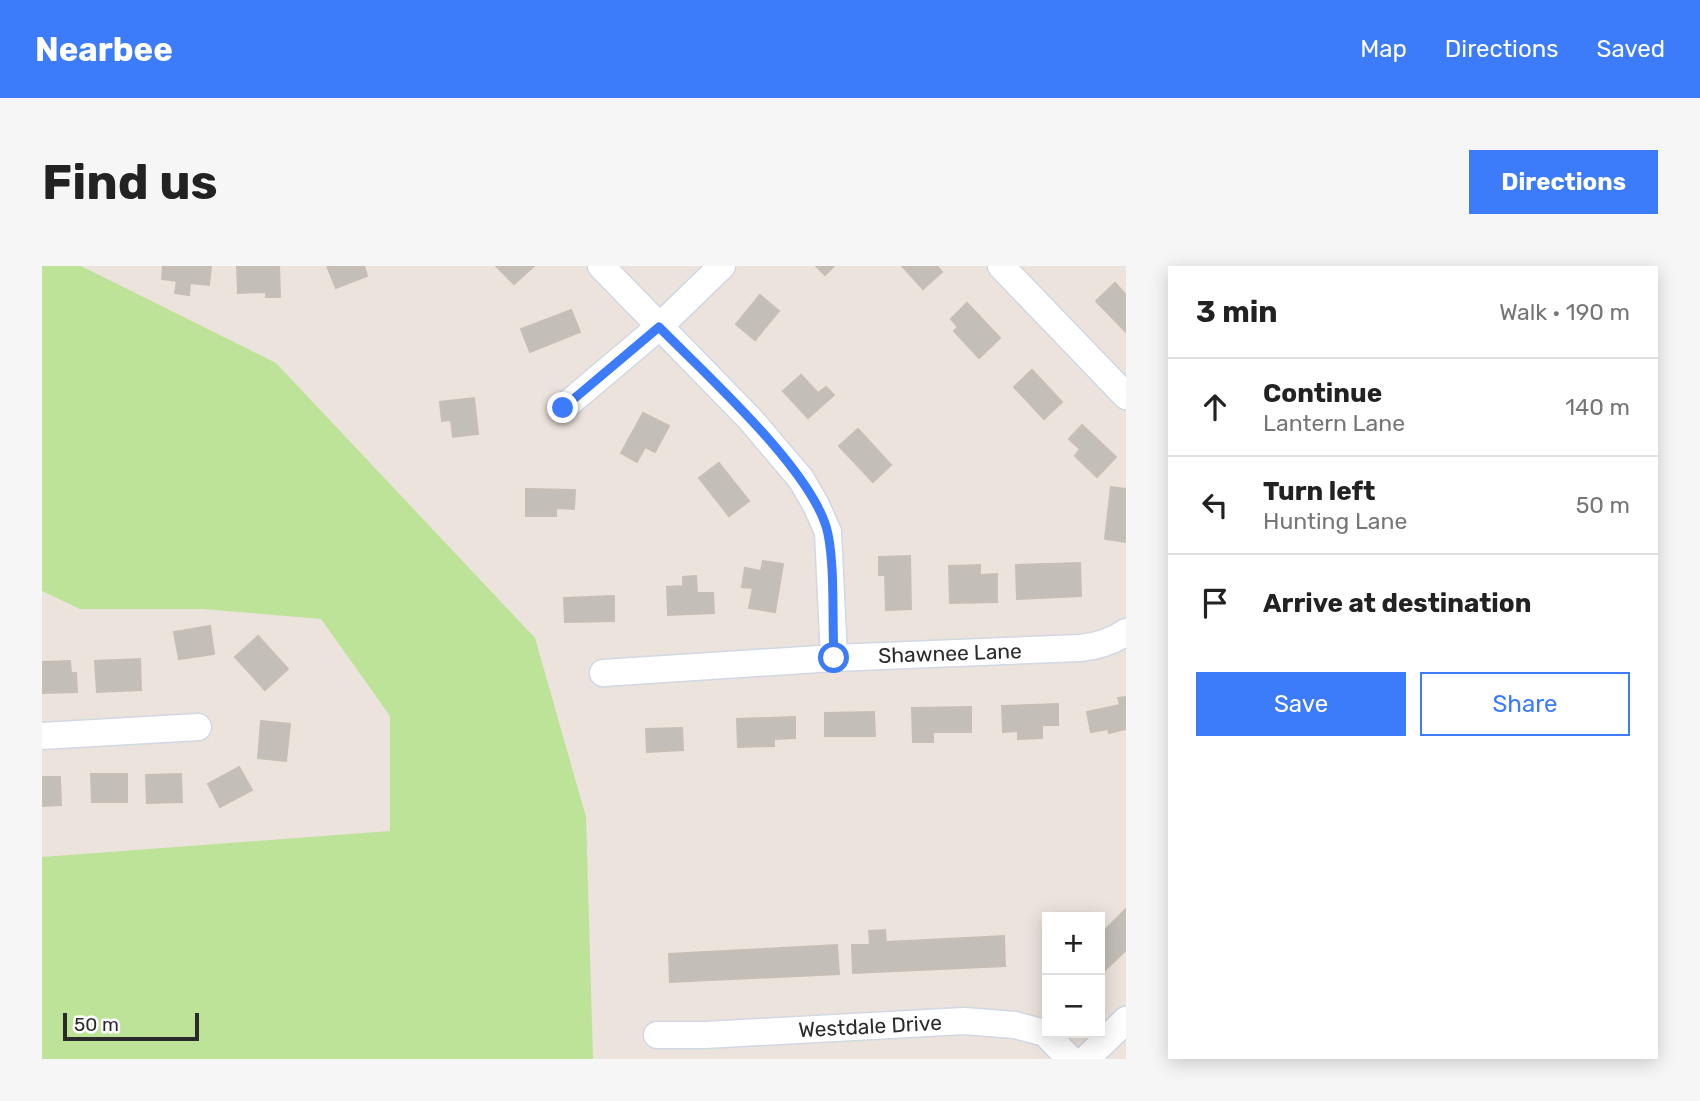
<!DOCTYPE html>
<meta charset="utf-8">
<style>
:root{--surface:#fff;--page:#f6f6f6;--text:#222;--muted:#767676;--line:#e0e0e0;--accent:#3c7bf9}
body{margin:0;font-family:Rubik,sans-serif;background:var(--page);color:var(--text)}
.controls{position:absolute;right:21px;bottom:21px;display:grid;overflow:hidden;border-radius:0px;box-shadow:0 4px 18px #0003}
.controls button{width:63px;height:63px;display:grid;place-items:center;padding:0;border:0;border-bottom:2px solid var(--line);background:var(--surface);color:var(--text);font:35px sans-serif}
.scale{position:absolute;left:21px;bottom:18px;width:136px;box-sizing:border-box;padding-left:7px;border:4px solid #2a2a2a;border-top:0;font-size:19px;line-height:24px;white-space:nowrap;color:#2a2a2a;-webkit-text-stroke:5px #fff;paint-order:stroke}
.stop{position:absolute;width:21px;height:21px;margin:-16px;border:5px solid #3c7bf9;border-radius:50%;background:#fff}
.stop.end{background:#3c7bf9;border-color:#fff;box-shadow:0 2px 7px #0008}
.list{margin:0;padding:0;list-style:none}
h2{display:flex;justify-content:space-between;align-items:center;height:91px;margin:0;padding:0 28px;font-size:30px}
h2 small{font-size:23px;font-weight:400;color:var(--muted)}
.list li{display:grid;grid-template-columns:46px 1fr auto;gap:21px;align-items:center;box-sizing:border-box;height:98px;padding:0 28px;border-top:2px solid var(--line)}
.list b{display:block;font-size:26px;white-space:nowrap}
.list p{margin:0;font-size:23px;white-space:nowrap;color:var(--muted)}
.list em{font-size:23px;font-style:normal;color:var(--muted)}
.actions{display:flex;gap:14px;padding:21px 28px}
.actions a{flex:1;padding:16px 0;border:2px solid var(--accent);border-radius:0px;text-align:center;font-size:24px;color:var(--accent)}
.actions .main{background:var(--accent);color:#fff}
.icon{flex:none;width:38px;height:38px;fill:none;stroke:currentColor;stroke-width:2;stroke-linecap:round;stroke-linejoin:round}
.map{position:relative;flex:none;width:1084px;height:793px;overflow:hidden;border-radius:0px}
header{display:flex;align-items:center;gap:42px;box-sizing:border-box;height:98px;padding:0 35px;background:var(--accent);color:#fff}
header strong{font-size:33px}
nav{display:flex;gap:38px;margin-inline-start:auto;font-size:24px}
.intro{display:flex;align-items:center;justify-content:space-between;box-sizing:border-box;height:168px;padding:0 42px}
h1{margin:0;font-size:49px}
.button{padding:18px 32px;border-radius:0px;background:var(--accent);color:#fff;font-size:24px;font-weight:700}
main{display:flex;gap:42px;padding:0 42px}
aside{flex:1;background:var(--surface);border-radius:0px;box-shadow:0 4px 18px #0003}
.map>svg:first-child{display:block}
.green{fill:#bde398}
.building{fill:#c4beb8;stroke:#c7bfb6;stroke-width:2}
.lines{fill:none;stroke-linecap:round;stroke-linejoin:round}
.minor-casing{stroke:#d1d7e3;stroke-width:29}
.minor{stroke:#fff;stroke-width:26}
.route{stroke:#3c7bf9;stroke-width:9}
.labels{text-anchor:middle;dominant-baseline:central;stroke-width:6;stroke-linejoin:round;paint-order:stroke}
.street-label{font-size:21px;fill:#2a2a2a;stroke:#fff}
</style>
<header>
<strong>Nearbee</strong>
<nav><a>Map</a><a>Directions</a><a>Saved</a></nav>
</header>
<div class="intro"><h1>Find us</h1><a class="button">Directions</a></div>
<main>
<div class="map">
<svg width="1084" height="793" viewBox="0 0 1084 793">
<rect width="100%" height="100%" fill="#ece3dc"/>
<polygon class="green" points="0,0 39,0 234,97 493,372 544,551 551,793 0,793 0,591 348,565 348,450 279,353 161,343 38,343 0,325"/>
<g class="building">
<polygon points="121,0 169,0 167,19 148,17 147,29 133,27 135,15 120,13"/>
<polygon points="195,0 237,0 238,31 224,31 224,26 196,27"/>
<polygon points="285,0 322,0 325,10 294,22"/>
<polygon points="454,0 492,0 472,18"/>
<polygon points="774,0 792,0 783,9"/>
<polygon points="860,0 895,0 900,6 881,23"/>
<polygon points="1073,17 1084,29 1084,66 1054,35"/>
<polygon points="718,29 737,45 713,74 694,58"/>
<polygon points="925,37 958,72 937,92 912,65 916,61 909,53"/>
<polygon points="529,44 538,66 488,86 479,63"/>
<polygon points="990,104 1020,136 1002,153 972,121"/>
<polygon points="759,109 776,127 784,121 792,129 766,152 741,125"/>
<polygon points="432,132 436,168 411,171 409,154 400,155 398,136"/>
<polygon points="601,147 627,160 613,186 603,181 595,196 579,187"/>
<polygon points="1040,159 1074,191 1055,211 1033,190 1038,183 1027,173"/>
<polygon points="816,163 849,199 831,216 797,180"/>
<polygon points="677,197 707,235 687,250 657,212"/>
<polygon points="1069,221 1084,223 1084,276 1063,273"/>
<polygon points="484,223 533,224 532,243 514,242 514,250 484,250"/>
<polygon points="868,290 869,343 844,344 843,309 837,309 837,291"/>
<polygon points="721,295 741,298 733,346 707,342 711,322 700,321 703,302 719,305"/>
<polygon points="1038,297 1039,330 975,333 974,299"/>
<polygon points="938,299 938,309 955,308 955,336 908,337 907,300"/>
<polygon points="654,310 655,327 671,327 672,347 626,349 625,321 641,320 641,311"/>
<polygon points="572,330 572,355 523,356 522,332"/>
<polygon points="168,360 172,388 137,393 132,366"/>
<polygon points="216,370 246,403 223,424 193,391"/>
<polygon points="98,393 99,424 55,426 53,395"/>
<polygon points="28,395 29,407 34,407 35,426 0,427 0,396"/>
<polygon points="1084,431 1084,463 1067,467 1066,463 1049,466 1045,446 1078,439 1076,432"/>
<polygon points="1016,438 1016,459 1000,459 1000,472 976,473 976,465 961,466 960,440"/>
<polygon points="929,441 929,466 891,466 891,476 871,476 870,442"/>
<polygon points="832,446 833,470 783,470 783,447"/>
<polygon points="753,451 753,472 732,473 732,480 696,481 695,453"/>
<polygon points="219,455 248,458 244,495 216,492"/>
<polygon points="640,462 641,484 605,486 604,463"/>
<polygon points="197,501 210,524 178,541 166,518"/>
<polygon points="49,508 85,508 85,536 50,536"/>
<polygon points="139,508 140,536 105,537 104,509"/>
<polygon points="0,511 18,511 19,539 0,540"/>
<polygon points="1084,643 1084,684 1058,709 1058,669"/>
<polygon points="843,664 844,676 962,670 963,700 811,707 810,679 828,679 827,665"/>
<polygon points="795,679 797,708 628,716 627,688"/>
</g>
<g class="lines">
<defs>
<g id="minor">
<polyline points="559,0 708,153 759,213 774,239 786,266 792,392"/>
<polyline points="959,0 1084,130"/>
<polyline points="521,142 617,61 680,0"/>
<path d="M561,407L792,392L1038,382C1056,380 1070,376 1084,366"/>
<polyline points="0,470 156,461"/>
<polyline points="615,769 663,769 922,755 973,759 1003,767 1028,793"/>
<polyline points="1044,793 1084,754"/>
</g>
</defs>
<use href="#minor" class="minor-casing"/>
<use href="#minor" class="minor"/>
</g>
<g class="lines">
<path class="route" d="M521,142L617,61C662,107 774,207 786,268C793,303 790,354 792,392"/>
</g>
<g class="labels">
<g class="street-label">
<text transform="translate(908 387) rotate(-2)">Shawnee Lane</text>
<text transform="translate(828 760) rotate(-3)">Westdale Drive</text>
</g>
</g>
</svg>
<div class="controls">
<button>+</button>
<button>−</button>
</div>
<div class="scale">50 m</div>
<div class="stop" style="left:792px;top:392px"></div>
<div class="stop end" style="left:521px;top:142px"></div>
</div>
<aside>
<h2>3 min<small>Walk · 190 m</small></h2>
<ul class="list">
<li><svg class="icon" aria-label="ahead" viewBox="0 0 24 24"><path d="M12 20V5M6 11l6-6 6 6"/></svg><div><b>Continue</b><p>Lantern Lane</p></div><em>140 m</em></li>
<li><svg class="icon" aria-label="left" viewBox="0 0 24 24"><path d="M17 20v-9H6M10 6l-5 5 5 5"/></svg><div><b>Turn left</b><p>Hunting Lane</p></div><em>50 m</em></li>
<li><svg class="icon" aria-label="arrive" viewBox="0 0 24 24"><path d="M6 21V4h12l-3 4 3 4H6"/></svg><div><b>Arrive at destination</b></div></li>
</ul>
<div class="actions"><a class="main">Save</a><a>Share</a></div>
</aside>
</main>
